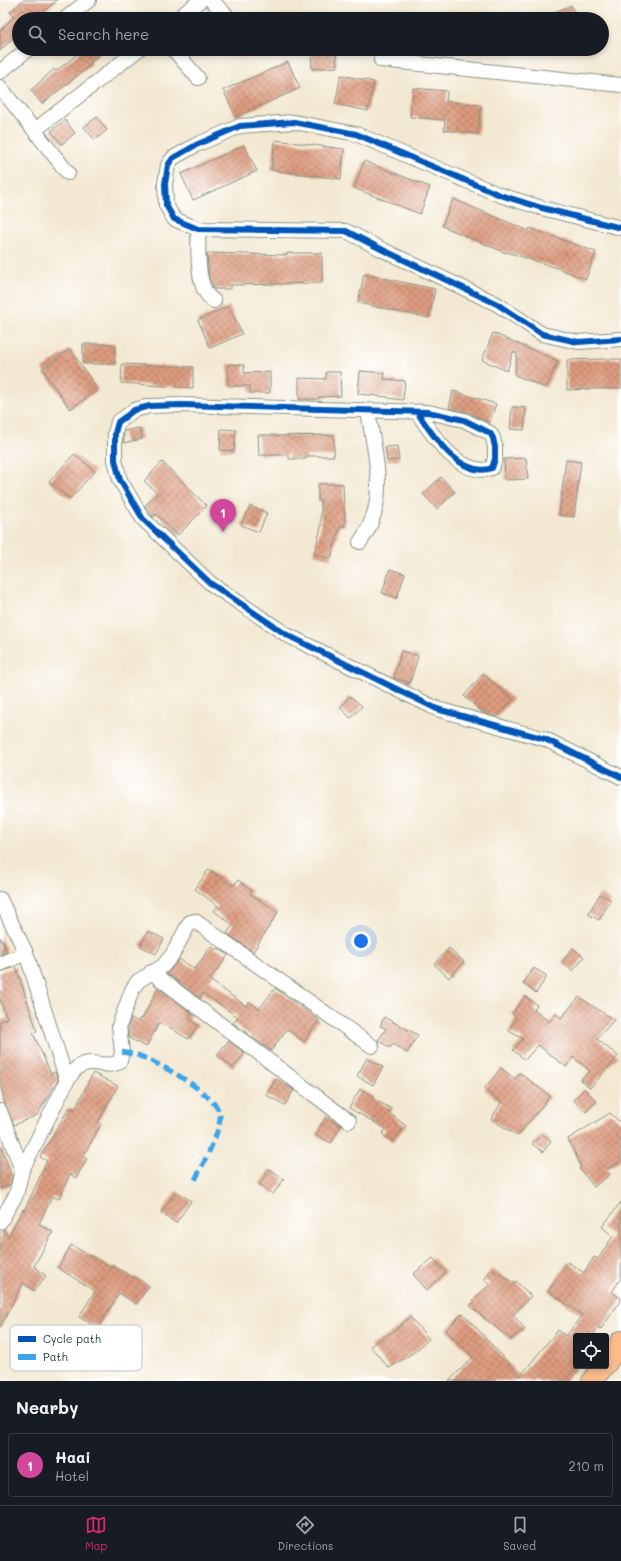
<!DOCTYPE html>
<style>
:root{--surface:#171b24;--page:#20242c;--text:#f1f3f6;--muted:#9ea1a6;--line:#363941;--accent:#db2777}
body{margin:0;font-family:Mali,sans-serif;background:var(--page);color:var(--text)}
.controls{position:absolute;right:12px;bottom:12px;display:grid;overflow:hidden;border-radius:4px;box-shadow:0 2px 6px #0003}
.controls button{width:36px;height:36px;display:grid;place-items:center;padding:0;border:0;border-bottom:1px solid var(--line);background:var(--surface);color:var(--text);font:20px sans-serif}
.you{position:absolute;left:361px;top:941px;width:14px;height:14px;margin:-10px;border:3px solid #fff;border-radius:50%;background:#1a73e8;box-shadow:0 0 0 6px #1a73e833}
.badge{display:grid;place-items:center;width:26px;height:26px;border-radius:50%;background:var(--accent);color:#fff;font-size:13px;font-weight:700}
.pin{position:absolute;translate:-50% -33px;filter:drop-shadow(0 1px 2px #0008)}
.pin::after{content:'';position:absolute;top:21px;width:14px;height:12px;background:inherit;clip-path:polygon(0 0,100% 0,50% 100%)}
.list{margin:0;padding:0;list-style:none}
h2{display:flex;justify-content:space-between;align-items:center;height:52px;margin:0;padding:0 16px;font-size:17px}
h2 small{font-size:13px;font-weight:400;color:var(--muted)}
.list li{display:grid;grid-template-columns:26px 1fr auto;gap:12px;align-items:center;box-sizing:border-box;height:64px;margin:0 8px 8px;padding:0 8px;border:1px solid var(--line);border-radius:4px}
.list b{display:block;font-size:15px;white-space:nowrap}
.list p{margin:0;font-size:13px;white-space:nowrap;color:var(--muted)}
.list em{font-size:13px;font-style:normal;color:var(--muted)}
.icon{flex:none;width:22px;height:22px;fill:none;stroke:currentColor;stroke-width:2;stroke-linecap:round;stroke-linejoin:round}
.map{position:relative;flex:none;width:621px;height:1381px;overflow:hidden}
.search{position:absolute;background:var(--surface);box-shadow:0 2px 6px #0003;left:12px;right:12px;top:12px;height:44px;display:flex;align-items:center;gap:10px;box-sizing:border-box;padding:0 14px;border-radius:22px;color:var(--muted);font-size:15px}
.sheet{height:124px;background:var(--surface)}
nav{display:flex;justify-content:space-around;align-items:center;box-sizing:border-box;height:56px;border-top:1px solid var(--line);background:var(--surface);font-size:11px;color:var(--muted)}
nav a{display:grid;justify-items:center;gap:2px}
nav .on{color:var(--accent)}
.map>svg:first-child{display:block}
.building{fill:url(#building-cross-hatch)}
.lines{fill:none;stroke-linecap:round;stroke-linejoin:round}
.minor-casing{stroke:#899282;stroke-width:16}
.highway-casing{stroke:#899282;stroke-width:22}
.minor{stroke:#fff;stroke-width:14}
.highway{stroke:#fbbb8c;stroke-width:20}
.quiet{stroke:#3da4eb;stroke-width:5;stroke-dasharray:10 5;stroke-linecap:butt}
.cycleway-casing{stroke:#fff;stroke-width:8}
.cycleway{stroke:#0057b8;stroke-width:6}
.key{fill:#fff;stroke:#bcc5c2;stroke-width:1}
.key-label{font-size:11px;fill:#1f3d34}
</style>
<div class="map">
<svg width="621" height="1381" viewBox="0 0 621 1381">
<defs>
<pattern id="building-cross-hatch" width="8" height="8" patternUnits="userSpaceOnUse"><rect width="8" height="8" fill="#de9b7f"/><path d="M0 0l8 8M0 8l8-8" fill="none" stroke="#b38069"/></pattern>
</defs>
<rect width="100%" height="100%" fill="#fff"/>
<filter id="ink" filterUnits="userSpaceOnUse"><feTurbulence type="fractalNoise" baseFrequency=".025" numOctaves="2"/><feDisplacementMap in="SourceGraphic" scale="8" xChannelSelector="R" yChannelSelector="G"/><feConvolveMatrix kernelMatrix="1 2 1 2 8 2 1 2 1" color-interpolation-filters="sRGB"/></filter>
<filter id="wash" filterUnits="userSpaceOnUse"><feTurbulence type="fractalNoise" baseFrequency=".012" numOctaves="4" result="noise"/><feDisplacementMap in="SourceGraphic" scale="16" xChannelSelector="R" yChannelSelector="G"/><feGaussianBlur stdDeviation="0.9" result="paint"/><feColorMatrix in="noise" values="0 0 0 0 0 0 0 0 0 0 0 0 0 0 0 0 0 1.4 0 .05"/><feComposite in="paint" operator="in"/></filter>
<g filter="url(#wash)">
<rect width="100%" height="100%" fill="#f3e8d1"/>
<g id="blocks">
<g class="building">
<polygon points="23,0 57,0 35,19 19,19 19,32 0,51 0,31 14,16 10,12"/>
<polygon points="571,5 578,19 540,19"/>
<polygon points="84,49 105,49 90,62 92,64 42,104 31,90 54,69 56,71"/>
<polygon points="311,49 336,49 337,67 312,69"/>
<polygon points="288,62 300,88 236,117 223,90"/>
<polygon points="341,75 374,82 368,111 335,104"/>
<polygon points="413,88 447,91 446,101 481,105 478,134 444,130 445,120 410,117"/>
<polygon points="97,117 107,130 95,140 84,127"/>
<polygon points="65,120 75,133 62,144 51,131"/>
<polygon points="275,140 344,149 341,179 271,170"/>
<polygon points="244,145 257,171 193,200 181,174"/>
<polygon points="364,161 430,187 420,214 354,188"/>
<polygon points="453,199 529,231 530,228 596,252 586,279 554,267 507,252 506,253 442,226"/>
<polygon points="207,253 287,255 287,253 322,253 322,283 231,285 231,289 214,289 209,277"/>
<polygon points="364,274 435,289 429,318 358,303"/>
<polygon points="229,306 242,334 210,348 198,320"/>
<polygon points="493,333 558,361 546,388 515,375 517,353 513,352 507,371 482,360"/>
<rect x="83" y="344" width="32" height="20"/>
<polygon points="70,349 98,390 70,409 42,369"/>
<polygon points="604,359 621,359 621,388 567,390 567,360"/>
<polygon points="122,364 193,367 193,388 121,383"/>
<polygon points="228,364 244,365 244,373 270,372 270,393 250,393 250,386 228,386"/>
<polygon points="360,371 385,373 384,379 405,381 403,400 388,398 388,397 358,394"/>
<polygon points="326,372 340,372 341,396 319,397 319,399 299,399 299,378 326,379"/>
<polygon points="453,391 496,404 489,423 468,412 449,408"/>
<polygon points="512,407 526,408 524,430 510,429"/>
<polygon points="140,428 142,439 124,443 124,431"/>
<polygon points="221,429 236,430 234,451 220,450"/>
<polygon points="258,435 275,435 275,436 334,435 334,456 306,456 306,459 289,459 289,455 259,455"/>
<polygon points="397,446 399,460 387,461 385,447"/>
<polygon points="74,454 95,471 70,499 49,482"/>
<polygon points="526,458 528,479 505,480 504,459"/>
<polygon points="566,460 581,462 574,517 559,515"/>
<polygon points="162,462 207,506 178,535 156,514 153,517 145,506 157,493 144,481"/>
<polygon points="441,477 455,492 437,509 423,494"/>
<polygon points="318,484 343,484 345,526 340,526 331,559 314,554 321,527 321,501 318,501"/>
<polygon points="250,506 267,513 259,532 241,525"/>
<polygon points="390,569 405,574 397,598 382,593"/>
<polygon points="401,651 418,656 410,683 394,678"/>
<polygon points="483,674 513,699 497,717 484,713 464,696"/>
<polygon points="350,696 362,706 351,718 340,708"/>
<polygon points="209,869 233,886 238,880 252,891 250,894 278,912 253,952 227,933 233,925 214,911 218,906 195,889"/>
<polygon points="600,894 611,900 599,920 588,914"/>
<polygon points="148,931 164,939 156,954 140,946"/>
<polygon points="0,937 7,952 0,955"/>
<polygon points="211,946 217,950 218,948 228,955 210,980 246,1006 249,1002 259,1009 275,988 319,1020 304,1042 287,1029 271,1051 233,1023 238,1017 203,993 200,998 167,974 179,959 195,969"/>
<polygon points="449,948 464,962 449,978 434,964"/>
<polygon points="573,948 584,957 573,971 562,962"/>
<polygon points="16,967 37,1031 33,1033 51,1074 55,1072 58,1080 37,1115 14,1125 5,1104 0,1083 0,1021 7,1018 0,1000 0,972"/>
<polygon points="534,968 547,976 536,993 523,984"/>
<polygon points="158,988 192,1013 189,1019 198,1025 188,1039 166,1025 165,1026 159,1023 146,1047 129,1038 128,1027 131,1018 138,1022 140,1018 142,1019"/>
<polygon points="525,996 537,1005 534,1010 549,1022 556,1014 561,1018 579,997 614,1020 597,1039 618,1056 590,1088 581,1080 590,1071 573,1057 566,1067 538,1045 525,1060 513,1050 523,1039 509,1031 516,1017 512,1014"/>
<polygon points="384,1017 418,1035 407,1053 393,1044 390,1048 378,1040 386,1029 380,1026"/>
<polygon points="228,1041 245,1053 233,1068 217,1055"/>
<polygon points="367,1058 383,1067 373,1085 357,1076"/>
<polygon points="501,1068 515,1079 520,1073 550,1096 518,1136 491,1119 501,1103 484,1089"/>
<polygon points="93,1073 118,1086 98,1122 101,1124 83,1157 87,1159 76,1178 70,1174 59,1199 52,1196 39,1224 53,1232 34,1266 46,1276 34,1291 23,1283 0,1328 0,1230 4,1229 8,1237 23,1209 24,1211 47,1161 40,1157 69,1108 75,1109"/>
<polygon points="276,1079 294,1090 285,1105 266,1095"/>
<polygon points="360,1089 374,1096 373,1099 392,1109 389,1113 406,1126 393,1142 382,1134 386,1129 349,1108"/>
<polygon points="584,1089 597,1101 586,1112 573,1100"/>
<polygon points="610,1113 621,1123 621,1160 606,1170 610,1174 594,1187 579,1168 581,1166 568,1139"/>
<polygon points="326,1116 341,1126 331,1143 316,1135"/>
<polygon points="542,1134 551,1141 543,1152 532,1144"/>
<polygon points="0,1148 2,1148 12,1177 10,1185 0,1189"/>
<polygon points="270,1169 284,1179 273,1194 259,1184"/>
<polygon points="176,1191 191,1201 176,1223 161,1213"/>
<polygon points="621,1202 621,1278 612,1292 621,1298 621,1300 601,1329 599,1327 592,1336 576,1336 576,1368 565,1381 449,1381 473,1357 446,1330 463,1313 520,1376 558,1330 566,1336 582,1315 548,1291 568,1262 584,1273 594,1257 598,1259 613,1236 602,1227"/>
<polygon points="71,1245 112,1268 114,1266 134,1278 135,1277 149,1286 136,1304 119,1293 98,1328 79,1317 95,1291 58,1268"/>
<polygon points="433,1258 446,1272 427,1290 413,1274"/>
<polygon points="491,1269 514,1283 516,1281 531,1296 513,1315 525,1329 511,1340 470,1306 475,1301 473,1300 490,1284 484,1280"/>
<polygon points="410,1317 429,1339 413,1353 389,1368 370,1346 394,1331"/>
</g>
</g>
</g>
<g filter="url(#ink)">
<use href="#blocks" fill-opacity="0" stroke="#899282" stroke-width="1"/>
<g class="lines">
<defs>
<g id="minor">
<polyline points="211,0 230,19"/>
<polyline points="65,19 89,0"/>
<polyline points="177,19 201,0"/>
<polyline points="173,49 198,78"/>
<polyline points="381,60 621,85"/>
<polyline points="0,72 28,49"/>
<polyline points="0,87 68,173"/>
<polyline points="35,130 139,49"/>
<polyline points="621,228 542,208 500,195 356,134 294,122 240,126 196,145 173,158 168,165 165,184 166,205 174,219 198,229 346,231 383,250 497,304 542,334 578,342 621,339"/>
<path d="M198,229C199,250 195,290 214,301"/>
<path d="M417,412C432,434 460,479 492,468L495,459V447L493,438L490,433L464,420L428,412L181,405L150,406L134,410L125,417L118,422L115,433V460L120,480L143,519L210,583L287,635L437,709L545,739L621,777"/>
<path d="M360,542C390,502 375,456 368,411"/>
<polyline points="0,899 26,953"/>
<polyline points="0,964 26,953 67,1081"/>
<polyline points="151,972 349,1121"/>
<polyline points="0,1111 22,1170"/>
<path d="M0,1222L16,1195L22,1170L67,1081C70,1077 73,1071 77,1068C90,1056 108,1071 120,1061L122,1052L119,1026L132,990L138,981L163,966L172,955L190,922L195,921L372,1046"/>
</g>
<g id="highway">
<polyline points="606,1364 621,1341"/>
<polyline points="592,1381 604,1366"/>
</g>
</defs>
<use href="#minor" class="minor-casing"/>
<use href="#highway" class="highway-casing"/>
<use href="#minor" class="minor"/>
<use href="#highway" class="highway"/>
<path class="quiet" d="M122,1052C127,1053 132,1054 137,1055C156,1061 217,1094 220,1115C222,1129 202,1166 195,1180"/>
<defs>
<g id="cycleway">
<polyline points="621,228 542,208 500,195 356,134 294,122 240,126 196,145 173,158 168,165 165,184 166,205 174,219 198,229 346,231 383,250 497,304 542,334 578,342 621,339"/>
<path d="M417,412C432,434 460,479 492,468L495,459V447L493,438L490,433L464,420L428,412L181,405L150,406L134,410L125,417L118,422L115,433V460L120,480L143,519L210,583L287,635L437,709L545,739L621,777"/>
</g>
</defs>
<use href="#cycleway" class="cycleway-casing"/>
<use href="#cycleway" class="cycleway"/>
</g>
</g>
<rect x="10" y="1325" width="132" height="46" rx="6" class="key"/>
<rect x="18" y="1336" width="18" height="6" fill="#0057b8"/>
<rect x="18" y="1354" width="18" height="6" fill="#3da4eb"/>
<g class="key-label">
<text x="43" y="1343">Cycle path</text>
<text x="43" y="1361">Path</text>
</g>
</svg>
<div class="controls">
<button><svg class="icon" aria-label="locate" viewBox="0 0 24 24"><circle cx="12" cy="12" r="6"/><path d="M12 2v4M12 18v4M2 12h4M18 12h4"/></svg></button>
</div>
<div class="you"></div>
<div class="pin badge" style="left:223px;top:532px;background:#d1479c">1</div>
<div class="search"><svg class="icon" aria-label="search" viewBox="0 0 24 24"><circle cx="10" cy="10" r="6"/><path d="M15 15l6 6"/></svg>Search here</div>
</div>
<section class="sheet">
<h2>Nearby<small></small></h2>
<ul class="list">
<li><span class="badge" style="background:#d1479c">1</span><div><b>Haai</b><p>Hotel</p></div><em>210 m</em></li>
</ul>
</section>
<nav>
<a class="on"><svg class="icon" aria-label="map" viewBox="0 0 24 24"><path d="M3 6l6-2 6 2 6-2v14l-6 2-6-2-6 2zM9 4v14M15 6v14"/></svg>Map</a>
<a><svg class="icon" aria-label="directions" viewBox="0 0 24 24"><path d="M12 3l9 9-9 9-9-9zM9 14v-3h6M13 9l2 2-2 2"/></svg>Directions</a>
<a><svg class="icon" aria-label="saved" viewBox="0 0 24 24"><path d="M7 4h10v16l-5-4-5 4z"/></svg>Saved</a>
</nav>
